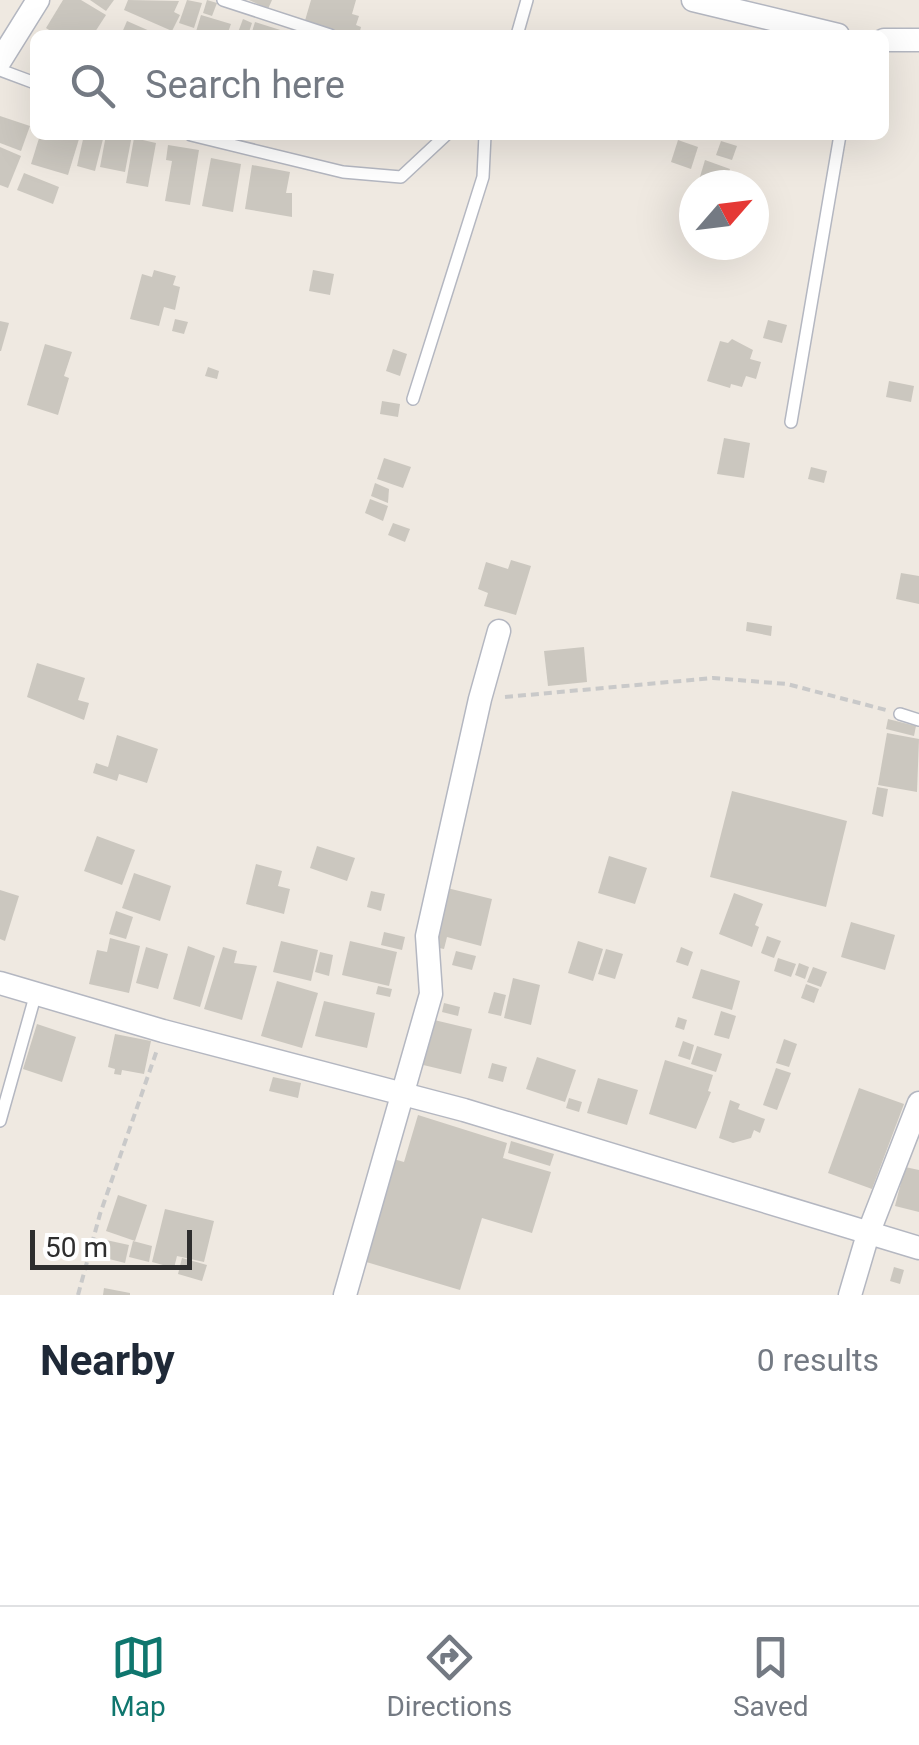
<!DOCTYPE html>
<style>
:root{--surface:#fff;--page:#f6f6f7;--text:#1f2937;--muted:#747a83;--line:#e0e1e3;--accent:#0f766e}
body{margin:0;font-family:Roboto,sans-serif;background:var(--page);color:var(--text)}
.compass{position:absolute;left:679px;top:170px;width:90px;height:90px;border-radius:50%;background:var(--surface);box-shadow:0 10px 40px #0002;rotate:62deg}
.scale{position:absolute;left:30px;bottom:25px;width:162px;box-sizing:border-box;padding-left:10px;border:5px solid #2e2e2e;border-top:0;font-size:28px;line-height:35px;white-space:nowrap;color:#2e2e2e;-webkit-text-stroke:8px #fff;paint-order:stroke}
.list{margin:0;padding:0;list-style:none}
h2{display:flex;justify-content:space-between;align-items:center;height:130px;margin:0;padding:0 40px;font-size:42px}
h2 small{font-size:32px;font-weight:400;color:var(--muted)}
.icon{flex:none;width:55px;height:55px;fill:none;stroke:currentColor;stroke-width:2;stroke-linecap:round;stroke-linejoin:round}
.map{position:relative;flex:none;width:919px;height:1295px;overflow:hidden}
.search{position:absolute;background:var(--surface);box-shadow:0 10px 40px #0002;left:30px;right:30px;top:30px;height:110px;display:flex;align-items:center;gap:25px;box-sizing:border-box;padding:0 35px;border-radius:15px;color:var(--muted);font-size:38px}
.sheet{height:310px;background:var(--surface)}
nav{display:flex;justify-content:space-around;align-items:center;box-sizing:border-box;height:140px;border-top:2px solid var(--line);background:var(--surface);font-size:28px;color:var(--muted)}
nav a{display:grid;justify-items:center;gap:5px}
nav .on{color:var(--accent)}
.map>svg:first-child{display:block}
.building{fill:#cbc7bf}
.lines{fill:none;stroke-linecap:round;stroke-linejoin:round}
.lane-casing{stroke:#b4b7c1;stroke-width:14}
.street-casing{stroke:#b4b7c1;stroke-width:25}
.path{stroke:#c9c9c9;stroke-width:4;stroke-dasharray:8 5;stroke-linecap:butt}
.lane{stroke:#fff;stroke-width:11}
.street{stroke:#fff;stroke-width:22}
</style>
<div class="map">
<svg width="919" height="1295" viewBox="0 0 919 1295">
<rect width="100%" height="100%" fill="#efe9e1"/>
<g class="building">
<polygon points="63,0 81,0 106,15 93,35 57,35 46,28"/>
<polygon points="90,0 114,0 106,11"/>
<polygon points="128,0 179,1 174,12 180,15 172,31 124,10"/>
<polygon points="187,0 202,3 194,28 179,23"/>
<polygon points="207,0 217,3 212,16 203,13"/>
<polygon points="249,0 272,0 268,9"/>
<polygon points="311,0 356,0 352,14 359,16 356,25 361,27 359,35 344,35 304,24"/>
<polygon points="201,15 231,24 227,35 195,35"/>
<polygon points="243,19 252,23 248,35 237,35"/>
<polygon points="127,21 152,32 150,35 121,35"/>
<polygon points="255,22 293,34 293,35 251,35"/>
<polygon points="0,116 30,126 21,151 0,143"/>
<polygon points="40,135 67,135 79,139 68,175 31,164"/>
<polygon points="84,135 104,135 95,171 77,166"/>
<polygon points="106,135 132,135 125,172 100,167"/>
<polygon points="134,138 156,143 148,187 126,183"/>
<polygon points="678,140 698,147 691,169 671,162"/>
<polygon points="721,141 737,146 732,160 716,155"/>
<polygon points="168,145 199,150 190,205 165,201 172,161 166,160"/>
<polygon points="0,147 21,156 8,188 0,185"/>
<polygon points="211,158 241,164 233,212 202,206"/>
<polygon points="705,160 730,169 725,185 699,180"/>
<polygon points="252,165 290,172 286,193 292,193 292,217 245,209"/>
<polygon points="24,173 59,187 53,204 17,190"/>
<polygon points="154,270 176,276 173,285 180,287 175,310 164,307 159,326 130,319 142,274 152,277"/>
<polygon points="313,270 334,274 330,295 309,291"/>
<polygon points="175,319 188,322 184,334 172,331"/>
<polygon points="768,320 787,325 782,343 763,338"/>
<polygon points="0,321 9,323 1,351 0,351"/>
<polygon points="732,339 753,350 750,359 761,362 756,379 746,376 742,387 731,384 730,388 707,381 720,341 728,343"/>
<polygon points="45,344 72,352 64,376 69,378 58,415 27,405"/>
<polygon points="393,349 407,354 400,376 386,371"/>
<polygon points="208,367 219,371 217,379 205,376"/>
<polygon points="889,381 914,386 911,402 886,397"/>
<polygon points="382,401 400,404 398,417 380,414"/>
<polygon points="724,438 750,443 744,478 717,474"/>
<polygon points="384,458 411,467 403,488 377,479"/>
<polygon points="811,467 827,471 824,483 808,479"/>
<polygon points="375,483 389,489 388,503 371,496"/>
<polygon points="370,499 388,506 383,521 365,513"/>
<polygon points="393,523 410,529 405,542 388,535"/>
<polygon points="511,560 531,566 516,615 484,606 488,593 478,589 486,562 508,569"/>
<polygon points="901,573 919,576 919,604 896,599"/>
<polygon points="747,622 772,626 771,636 746,631"/>
<polygon points="584,647 587,682 548,686 544,651"/>
<polygon points="37,663 85,678 78,700 89,703 84,720 27,697"/>
<polygon points="888,719 916,726 914,736 886,729"/>
<polygon points="887,733 919,739 917,792 878,785"/>
<polygon points="117,735 158,749 147,783 119,774 117,781 93,773 96,763 108,767"/>
<polygon points="877,787 888,789 883,817 872,814"/>
<polygon points="732,791 847,821 826,907 710,877"/>
<polygon points="97,836 135,850 122,885 84,871"/>
<polygon points="317,846 355,858 347,881 310,868"/>
<polygon points="609,856 647,868 635,904 598,893"/>
<polygon points="256,864 282,871 278,886 290,889 284,914 246,904"/>
<polygon points="134,873 171,886 160,921 122,908"/>
<polygon points="443,887 492,899 481,946 447,937 444,949 429,946"/>
<polygon points="0,890 19,896 5,941 0,939"/>
<polygon points="371,891 385,894 381,911 367,907"/>
<polygon points="734,893 763,904 755,925 759,927 752,947 719,934"/>
<polygon points="116,911 133,917 126,939 109,934"/>
<polygon points="851,922 895,935 885,970 841,957"/>
<polygon points="384,932 405,937 402,950 381,945"/>
<polygon points="767,936 781,941 774,958 761,953"/>
<polygon points="110,938 140,946 129,993 89,984 97,950 107,952"/>
<polygon points="281,941 318,950 311,981 273,972"/>
<polygon points="350,941 397,952 389,986 342,975"/>
<polygon points="578,941 603,949 593,981 568,973"/>
<polygon points="188,946 215,956 200,1007 173,999"/>
<polygon points="146,947 168,954 158,989 136,983"/>
<polygon points="223,947 237,951 234,963 257,966 242,1020 204,1009"/>
<polygon points="681,947 693,952 688,966 676,962"/>
<polygon points="606,949 623,954 615,979 598,974"/>
<polygon points="456,951 476,956 472,970 452,965"/>
<polygon points="320,952 333,955 329,976 315,972"/>
<polygon points="778,958 796,964 791,977 774,971"/>
<polygon points="799,963 809,967 805,979 795,975"/>
<polygon points="813,967 827,972 821,987 807,982"/>
<polygon points="701,969 740,981 732,1010 692,998"/>
<polygon points="513,978 540,985 531,1025 504,1018"/>
<polygon points="277,981 318,993 302,1048 261,1036"/>
<polygon points="806,984 819,989 814,1003 801,998"/>
<polygon points="378,986 392,989 390,997 376,994"/>
<polygon points="494,992 506,995 501,1016 488,1013"/>
<polygon points="324,1001 375,1013 367,1048 315,1036"/>
<polygon points="444,1003 460,1007 458,1016 442,1012"/>
<polygon points="721,1011 736,1016 729,1039 714,1035"/>
<polygon points="678,1017 687,1020 684,1030 675,1027"/>
<polygon points="430,1019 472,1029 461,1074 419,1064"/>
<polygon points="37,1024 76,1037 62,1082 23,1069"/>
<polygon points="115,1034 151,1041 144,1074 122,1070 121,1075 114,1074 115,1069 108,1067"/>
<polygon points="784,1039 797,1044 789,1067 776,1063"/>
<polygon points="683,1041 694,1045 690,1060 678,1056"/>
<polygon points="697,1046 722,1054 716,1072 691,1064"/>
<polygon points="537,1057 576,1070 565,1102 526,1089"/>
<polygon points="665,1060 713,1075 708,1091 711,1092 696,1129 649,1114"/>
<polygon points="492,1063 507,1067 503,1082 488,1078"/>
<polygon points="776,1068 791,1073 777,1110 763,1105"/>
<polygon points="273,1077 301,1083 298,1098 269,1091"/>
<polygon points="598,1078 638,1090 627,1125 587,1113"/>
<polygon points="859,1088 904,1104 872,1189 828,1173"/>
<polygon points="569,1098 582,1102 579,1112 566,1108"/>
<polygon points="730,1100 740,1104 738,1109 765,1119 760,1133 754,1130 751,1138 733,1143 719,1138"/>
<polygon points="418,1115 507,1143 503,1158 551,1172 532,1233 482,1218 460,1290 363,1261 390,1158 404,1162"/>
<polygon points="511,1141 554,1154 550,1166 508,1153"/>
<polygon points="905,1167 919,1170 919,1212 895,1206"/>
<polygon points="118,1195 147,1205 135,1241 106,1231"/>
<polygon points="165,1209 214,1221 204,1262 177,1256 174,1268 152,1262"/>
<polygon points="106,1240 129,1245 125,1263 101,1257"/>
<polygon points="133,1241 152,1246 149,1262 129,1257"/>
<polygon points="182,1258 207,1265 202,1281 178,1274"/>
<polygon points="894,1267 904,1270 900,1284 890,1281"/>
<polygon points="104,1288 130,1293 130,1295 103,1295"/>
</g>
<g class="lines">
<defs>
<g id="lane">
<polyline points="223,0 330,35"/>
<polyline points="517,35 527,0"/>
<polyline points="0,70 35,83"/>
<polyline points="191,135 343,172 401,177 446,135"/>
<polyline points="413,399 483,177 485,135"/>
<polyline points="791,422 840,135"/>
<polyline points="900,714 919,720"/>
<polyline points="0,1121 36,993"/>
</g>
<g id="street">
<polyline points="693,0 838,35"/>
<polyline points="884,40 919,40"/>
<polyline points="0,61 38,0"/>
<polyline points="0,983 163,1031 464,1110 919,1248"/>
<polyline points="345,1295 431,994 427,936 480,699 499,631"/>
<polyline points="850,1295 868,1234 919,1103"/>
</g>
</defs>
<use href="#lane" class="lane-casing"/>
<use href="#street" class="street-casing"/>
<g class="path">
<polyline points="505,697 713,678 787,684 886,710"/>
<polyline points="78,1295 100,1214 157,1050"/>
</g>
<use href="#lane" class="lane"/>
<use href="#street" class="street"/>
</g>
</svg>
<svg class="compass" viewBox="-18 -18 36 36"><path d="M0-13l5 13h-10z" fill="#e53935"/><path d="M0 13l5-13h-10z" fill="#747a83"/></svg>
<div class="scale">50 m</div>
<div class="search"><svg class="icon" aria-label="search" viewBox="0 0 24 24"><circle cx="10" cy="10" r="6"/><path d="M15 15l6 6"/></svg>Search here</div>
</div>
<section class="sheet">
<h2>Nearby<small>0 results</small></h2>
<ul class="list">
</ul>
</section>
<nav>
<a class="on"><svg class="icon" aria-label="map" viewBox="0 0 24 24"><path d="M3 6l6-2 6 2 6-2v14l-6 2-6-2-6 2zM9 4v14M15 6v14"/></svg>Map</a>
<a><svg class="icon" aria-label="directions" viewBox="0 0 24 24"><path d="M12 3l9 9-9 9-9-9zM9 14v-3h6M13 9l2 2-2 2"/></svg>Directions</a>
<a><svg class="icon" aria-label="saved" viewBox="0 0 24 24"><path d="M7 4h10v16l-5-4-5 4z"/></svg>Saved</a>
</nav>
